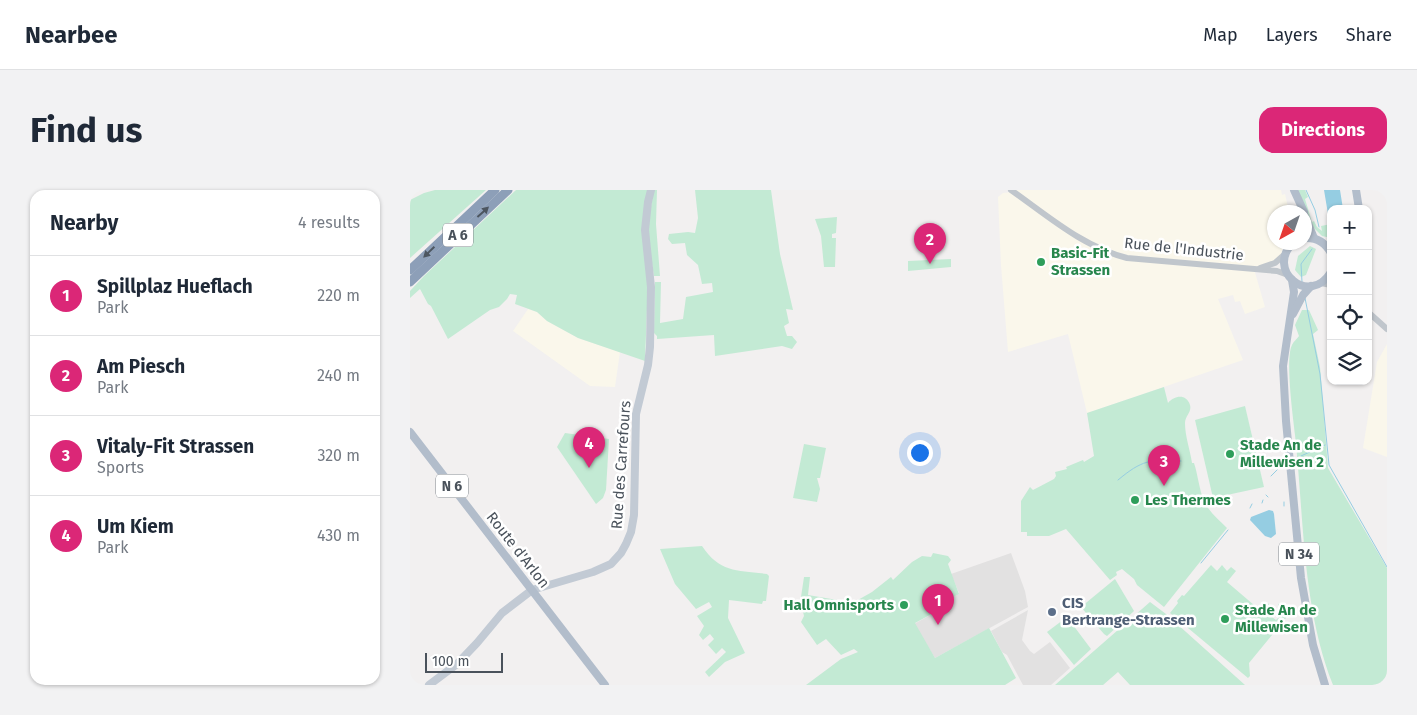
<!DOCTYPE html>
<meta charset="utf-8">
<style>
:root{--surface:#fff;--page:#f2f2f3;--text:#1f2937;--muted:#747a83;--line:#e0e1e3;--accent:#db2777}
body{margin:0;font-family:"Fira Sans",sans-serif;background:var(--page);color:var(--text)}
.controls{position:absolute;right:15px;top:15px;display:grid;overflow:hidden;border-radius:10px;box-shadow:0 1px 4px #0004}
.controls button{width:45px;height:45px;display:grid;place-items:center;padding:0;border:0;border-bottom:1px solid var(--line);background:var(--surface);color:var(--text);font:25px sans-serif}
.compass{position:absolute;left:857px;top:15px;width:45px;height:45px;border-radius:50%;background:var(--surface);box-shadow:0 1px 4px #0004;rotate:220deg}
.scale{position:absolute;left:15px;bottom:12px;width:78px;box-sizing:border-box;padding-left:5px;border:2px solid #4a525b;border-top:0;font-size:14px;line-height:18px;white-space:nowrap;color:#4a525b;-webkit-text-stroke:4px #fff;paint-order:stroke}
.you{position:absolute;left:509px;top:262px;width:18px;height:18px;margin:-12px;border:4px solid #fff;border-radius:50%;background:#1a73e8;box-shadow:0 0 0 8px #1a73e833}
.badge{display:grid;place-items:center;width:32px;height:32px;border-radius:50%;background:var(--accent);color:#fff;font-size:16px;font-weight:700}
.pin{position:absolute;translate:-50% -41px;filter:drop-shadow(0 1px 2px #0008)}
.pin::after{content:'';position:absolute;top:26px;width:18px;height:15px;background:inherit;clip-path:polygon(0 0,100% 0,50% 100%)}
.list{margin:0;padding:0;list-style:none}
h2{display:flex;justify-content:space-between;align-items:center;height:65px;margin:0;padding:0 20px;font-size:21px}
h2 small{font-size:16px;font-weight:400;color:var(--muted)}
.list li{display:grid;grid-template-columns:32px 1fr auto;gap:15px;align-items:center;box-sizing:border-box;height:80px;padding:0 20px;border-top:1px solid var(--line)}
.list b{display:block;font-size:19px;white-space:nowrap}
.list p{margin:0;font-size:16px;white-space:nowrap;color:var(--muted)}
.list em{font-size:16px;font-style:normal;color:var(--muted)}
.icon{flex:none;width:28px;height:28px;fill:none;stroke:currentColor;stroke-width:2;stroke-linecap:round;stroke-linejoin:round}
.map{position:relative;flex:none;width:977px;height:495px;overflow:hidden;border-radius:15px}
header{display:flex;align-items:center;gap:30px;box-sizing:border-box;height:70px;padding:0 25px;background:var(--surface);border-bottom:1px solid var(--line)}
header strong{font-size:24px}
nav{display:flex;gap:28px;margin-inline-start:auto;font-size:18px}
.intro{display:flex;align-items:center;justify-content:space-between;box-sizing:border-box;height:120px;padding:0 30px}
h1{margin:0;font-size:35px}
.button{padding:12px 22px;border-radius:15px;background:var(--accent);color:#fff;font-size:18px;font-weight:700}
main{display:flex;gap:30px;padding:0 30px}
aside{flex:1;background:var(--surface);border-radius:15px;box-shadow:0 1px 4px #0004}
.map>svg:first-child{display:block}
.commercial{fill:#faf7eb}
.education{fill:#e2e1e1}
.green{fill:#c3ead4}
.water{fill:#95cde2}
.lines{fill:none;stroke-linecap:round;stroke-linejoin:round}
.stream{stroke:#95cde2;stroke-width:1}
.tertiary{stroke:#c0c6cc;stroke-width:6}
.secondary{stroke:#c2cad4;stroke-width:8}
.primary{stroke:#b2bdcb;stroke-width:8}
.motorway{stroke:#8d9fb8;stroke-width:9}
.oneway{fill:#4d5660}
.leisure-dot{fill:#2e9e5b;stroke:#fff;stroke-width:2}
.service-dot{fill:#5c6f8a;stroke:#fff;stroke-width:2}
.labels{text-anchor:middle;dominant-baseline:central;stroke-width:5;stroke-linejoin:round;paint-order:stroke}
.shield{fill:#fff;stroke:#80868c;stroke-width:1}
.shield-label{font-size:14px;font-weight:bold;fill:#4a525b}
.street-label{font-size:15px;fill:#4a525b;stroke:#fff}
.leisure-label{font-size:15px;font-weight:bold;fill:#27864d;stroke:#fff;text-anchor:start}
.service-label{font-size:15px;font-weight:bold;fill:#4e5e75;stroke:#fff;text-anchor:start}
</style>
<header>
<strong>Nearbee</strong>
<nav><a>Map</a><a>Layers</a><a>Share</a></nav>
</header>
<div class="intro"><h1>Find us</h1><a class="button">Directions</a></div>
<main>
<aside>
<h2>Nearby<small>4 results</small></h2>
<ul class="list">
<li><span class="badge">1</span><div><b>Spillplaz Hueflach</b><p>Park</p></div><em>220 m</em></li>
<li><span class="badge">2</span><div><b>Am Piesch</b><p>Park</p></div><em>240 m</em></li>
<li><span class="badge">3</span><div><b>Vitaly-Fit Strassen</b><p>Sports</p></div><em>320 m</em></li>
<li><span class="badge">4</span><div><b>Um Kiem</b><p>Park</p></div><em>430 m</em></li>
</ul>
</aside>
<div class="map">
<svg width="977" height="495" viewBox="0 0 977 495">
<rect width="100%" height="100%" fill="#f2f0f0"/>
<g class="commercial">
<polygon points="601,0 871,0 872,5 875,4 879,22 864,22 864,52 877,53 872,60 871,70 844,79 855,117 835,124 830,111 825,112 823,105 808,109 833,170 677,223 658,144 598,162 591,75 588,7 593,3 603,2"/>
<polygon points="118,119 127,122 137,131 168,148 210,162 205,197 180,196 103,141"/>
<polygon points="977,154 977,267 953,258 967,172"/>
</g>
<g class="education">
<polygon points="601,363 615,401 618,417 525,468 504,434 544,412 542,407 549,403 541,384"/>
<polygon points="618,420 612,450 620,461 624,464 640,452 660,478 641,495 613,495 597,465 592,462 581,441"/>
</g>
<g class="green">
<polygon points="25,0 76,0 0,68 0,10 14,3"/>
<polygon points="106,0 238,0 238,92 235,171 168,148 137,131 127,122 105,114 107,105 100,104 97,109 89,117 80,120 38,149 21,116 18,114 10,99 0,108 0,101 14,86"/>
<polygon points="244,0 247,0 246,34 250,86 244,86 239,56 239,28"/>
<polygon points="285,0 361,0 370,64 383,120 376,119 379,133 374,136 377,146 382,146 387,152 382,159 372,156 305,166 304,145 247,149 247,146 244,143 245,92 251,92 250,133 273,129 276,107 303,102 302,93 292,94 288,75 277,65 275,53 262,54 258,49 259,44 278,42 285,43 288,28"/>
<polygon points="888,0 895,0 898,7 895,9 902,32 904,31 907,37 912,41 911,36 921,34 921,48 912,46 904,38 902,38"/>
<polygon points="427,27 426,43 422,44 422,48 426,48 425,77 414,77 411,46 405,29"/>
<polygon points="900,56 906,59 896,85 891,87 885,80 888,66"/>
<polygon points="541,69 541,77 498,81 498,71"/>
<path d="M892,120H899L908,140L903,144L910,177L918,278L977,378V495H923C892,416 894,328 885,245C883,227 875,169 882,155C883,152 887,149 889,146L885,135Z"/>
<path d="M754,197L758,213C764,206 776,203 780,215C782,222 775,226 775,233C775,246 780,260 782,273H784C788,285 789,299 794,311C799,322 809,330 817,338L754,417L727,395L724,389L712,379L706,382L707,385L700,390L656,339L639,346H617V342H611V311L620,297L623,300L644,289L646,286L645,282L657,279L656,277L673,270L674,272L684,266L677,223Z"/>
<polygon points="835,216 854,297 803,308 785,230"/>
<polygon points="155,243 199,249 196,300 193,308 186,314 147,257"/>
<polygon points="394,254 416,258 410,288 407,288 410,299 407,312 383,308"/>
<path d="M292,356C310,383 327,380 357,384L359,386L356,411H353L352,414L319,410L318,428L335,463L315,472L299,487L295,482L316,462L312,458L306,464L298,455L304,449L300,444L293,450L289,445L294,436L287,426L302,417L299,412L286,419L265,394L250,359Z"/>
<polygon points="523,363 538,366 541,370 538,374 549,404 542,407 544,412 505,433 525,468 579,438 606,488 595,495 396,495 431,469 448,462 444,459 431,465 416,449 407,455 391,432 394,426 392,417 395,410 391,407 394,387 400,387 398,405 439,412 439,415 462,402 481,387 483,390 502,372 512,366 521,367"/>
<polygon points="801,375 807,381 812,375 817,381 821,377 826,381 817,392 851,421 858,413 860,417 857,422 861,425 863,421 865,423 862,427 866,430 870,426 868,414 874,413 876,428 839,473 840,486 838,488 760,423 768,413 767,411 772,405 774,406"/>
<polygon points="705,389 724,421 697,446 694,444 671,417"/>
<polygon points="740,412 756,424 835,495 720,495 708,482 693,495 645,495"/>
<polygon points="657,427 681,459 664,475 637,442"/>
</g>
<g class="water">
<polygon points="914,0 930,0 933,19 921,19 921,24 918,24"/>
<polygon points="859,320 863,321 864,324 866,344 861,348 855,346 840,330 841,327"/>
</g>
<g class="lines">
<g class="stream">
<polyline points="896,0 905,20 909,37"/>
<polyline points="892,92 891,74 902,59"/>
<polyline points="895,108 910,184 919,275 977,377"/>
<polyline points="891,266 915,255"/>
<polyline points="861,286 868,279"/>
<path d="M708,290C732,270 740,269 771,271"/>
<polyline points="856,305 858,307"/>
<polyline points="874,312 874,316"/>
<polyline points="852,313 853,310"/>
<polyline points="840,318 842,314"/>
<polyline points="791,373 818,340"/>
</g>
<g class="tertiary">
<path d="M601,0C638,26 673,57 717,68L867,81L878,85"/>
<polyline points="850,78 865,73 875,64"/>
<polyline points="911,93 921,95"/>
<polyline points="958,122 977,139"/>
</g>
<polyline class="secondary" points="19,495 47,474 67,453 92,423 122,400 183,382 201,374 211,363 216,354 221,342 224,325 226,224 238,175 240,157 241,97 235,40 238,12 241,0"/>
<g class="primary">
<polyline points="884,0 894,22"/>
<polyline points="946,0 949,19"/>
<polyline points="894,24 904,48"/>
<path d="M894,48C906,47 915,52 921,63"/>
<path d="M884,52C854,79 899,118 921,82"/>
<polyline points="882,90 884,102 873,176 876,231 891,388 903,455 915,495"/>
<polyline points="883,124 893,105 901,96"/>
<polyline points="0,242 195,495"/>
</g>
<g class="motorway">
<polyline points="0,80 85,0"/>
<polyline points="0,92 98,0"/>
</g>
</g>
<defs><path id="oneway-solid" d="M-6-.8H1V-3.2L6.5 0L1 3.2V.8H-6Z" transform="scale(1.25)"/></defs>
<g class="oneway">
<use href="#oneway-solid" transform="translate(73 22) rotate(-42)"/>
<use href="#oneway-solid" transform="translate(19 62) rotate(136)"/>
</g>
<g class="leisure-dot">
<circle cx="631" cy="72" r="5"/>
<circle cx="820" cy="264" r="5"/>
<circle cx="725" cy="310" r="5"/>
<circle cx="494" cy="415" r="5"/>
<circle cx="815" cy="429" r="5"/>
</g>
<circle class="service-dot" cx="642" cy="422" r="5"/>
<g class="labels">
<g class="shield">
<rect x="33" y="33.5" width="30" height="23" rx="4"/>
<rect x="26" y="284.5" width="32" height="23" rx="4"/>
<rect x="869" y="352.5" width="40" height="23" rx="4"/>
</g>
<g class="shield-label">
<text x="48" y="45">A 6</text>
<text x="42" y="296">N 6</text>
<text x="889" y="364">N 34</text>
</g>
<g class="street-label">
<text transform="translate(774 59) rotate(6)">Rue de l'Industrie</text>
<text transform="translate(211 275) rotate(-86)">Rue des Carrefours</text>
<text transform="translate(108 360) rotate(52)">Route d'Arlon</text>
</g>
<g class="leisure-label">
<text x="641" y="63">Basic-Fit<tspan x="641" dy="17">Strassen</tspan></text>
<text x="830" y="255">Stade An de<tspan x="830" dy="17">Millewisen 2</tspan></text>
<text x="735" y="310">Les Thermes</text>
<text x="484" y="415" text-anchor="end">Hall Omnisports</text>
<text x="825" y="420">Stade An de<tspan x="825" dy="17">Millewisen</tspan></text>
</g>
<g class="service-label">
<text x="652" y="413">CIS<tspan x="652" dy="17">Bertrange-Strassen</tspan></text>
</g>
</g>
</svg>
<div class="controls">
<button>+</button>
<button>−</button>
<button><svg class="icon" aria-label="locate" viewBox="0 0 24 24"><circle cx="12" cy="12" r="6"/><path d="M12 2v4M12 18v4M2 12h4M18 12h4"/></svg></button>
<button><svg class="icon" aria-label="layers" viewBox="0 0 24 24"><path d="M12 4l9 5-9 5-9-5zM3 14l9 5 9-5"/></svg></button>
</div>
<svg class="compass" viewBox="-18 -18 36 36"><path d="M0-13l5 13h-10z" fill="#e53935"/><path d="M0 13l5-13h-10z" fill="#747a83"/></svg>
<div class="scale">100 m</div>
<div class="you"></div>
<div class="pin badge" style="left:528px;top:435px">1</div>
<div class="pin badge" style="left:520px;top:74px">2</div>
<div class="pin badge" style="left:754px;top:296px">3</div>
<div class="pin badge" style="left:179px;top:278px">4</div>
</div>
</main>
